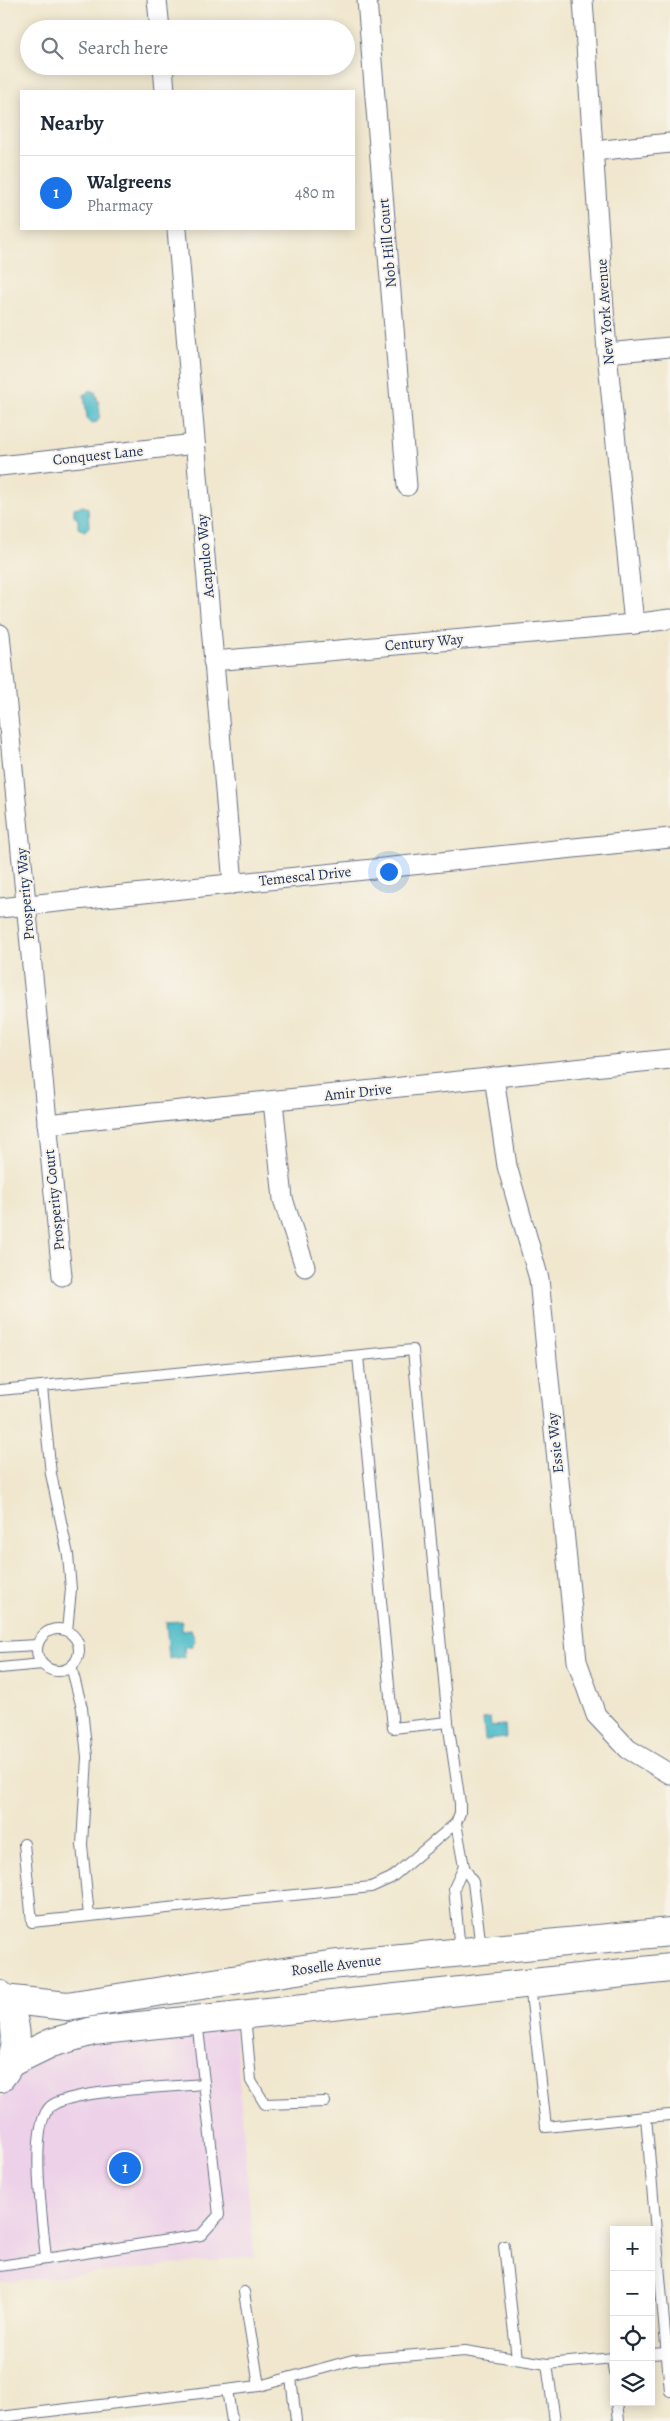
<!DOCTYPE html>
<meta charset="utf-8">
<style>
:root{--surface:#fff;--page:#f6f6f7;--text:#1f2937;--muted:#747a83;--line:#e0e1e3;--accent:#1a73e8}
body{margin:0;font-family:Alegreya,serif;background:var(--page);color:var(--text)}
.controls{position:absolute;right:15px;bottom:15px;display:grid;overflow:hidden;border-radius:0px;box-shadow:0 2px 12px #0003}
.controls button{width:45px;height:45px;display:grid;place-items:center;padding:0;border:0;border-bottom:1px solid var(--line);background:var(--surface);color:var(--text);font:25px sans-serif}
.you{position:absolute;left:388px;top:871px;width:18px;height:18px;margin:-12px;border:4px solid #fff;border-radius:50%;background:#1a73e8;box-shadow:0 0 0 8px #1a73e833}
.badge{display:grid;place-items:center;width:32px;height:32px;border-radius:50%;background:var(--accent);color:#fff;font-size:16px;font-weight:700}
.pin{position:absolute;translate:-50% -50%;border:2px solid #fff;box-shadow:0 1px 5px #0006}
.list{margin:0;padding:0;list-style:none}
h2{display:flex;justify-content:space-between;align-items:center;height:65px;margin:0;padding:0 20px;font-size:21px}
h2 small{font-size:16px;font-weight:400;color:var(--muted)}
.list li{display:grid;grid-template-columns:32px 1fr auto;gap:15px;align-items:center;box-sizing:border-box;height:75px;padding:0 20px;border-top:1px solid var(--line)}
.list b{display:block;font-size:19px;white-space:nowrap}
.list p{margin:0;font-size:16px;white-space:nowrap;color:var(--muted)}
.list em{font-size:16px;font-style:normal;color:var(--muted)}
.icon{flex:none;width:28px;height:28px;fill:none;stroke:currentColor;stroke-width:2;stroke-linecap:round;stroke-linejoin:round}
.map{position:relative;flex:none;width:670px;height:2421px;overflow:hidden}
.search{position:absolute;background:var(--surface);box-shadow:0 2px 12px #0003;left:20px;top:20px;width:335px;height:55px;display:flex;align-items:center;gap:12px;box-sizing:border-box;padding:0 18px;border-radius:28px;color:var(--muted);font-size:19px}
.panel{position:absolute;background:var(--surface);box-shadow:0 2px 12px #0003;left:20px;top:90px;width:335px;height:140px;border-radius:0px}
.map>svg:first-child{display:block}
.built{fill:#edd1e9}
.water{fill:#4ebbc8;stroke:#347593}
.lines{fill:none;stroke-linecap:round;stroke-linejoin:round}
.service-casing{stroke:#666f85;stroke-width:12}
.minor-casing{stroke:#666f85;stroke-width:21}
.secondary-casing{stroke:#666f85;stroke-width:30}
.service{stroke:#fff;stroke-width:10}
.minor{stroke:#fff;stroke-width:19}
.secondary{stroke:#fff;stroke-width:28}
.labels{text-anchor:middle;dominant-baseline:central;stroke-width:4;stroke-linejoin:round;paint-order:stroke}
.street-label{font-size:15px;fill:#1b2f5e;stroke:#f7f3e8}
</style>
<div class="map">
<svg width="670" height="2421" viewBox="0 0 670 2421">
<rect width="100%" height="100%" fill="#f7f3e8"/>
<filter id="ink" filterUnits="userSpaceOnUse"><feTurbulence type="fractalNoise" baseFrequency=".02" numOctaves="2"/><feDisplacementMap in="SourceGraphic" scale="10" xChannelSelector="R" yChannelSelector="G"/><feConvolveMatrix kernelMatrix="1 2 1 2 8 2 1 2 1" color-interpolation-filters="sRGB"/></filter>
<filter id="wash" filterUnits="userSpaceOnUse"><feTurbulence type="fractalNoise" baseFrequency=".0096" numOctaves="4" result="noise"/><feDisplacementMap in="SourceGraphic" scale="20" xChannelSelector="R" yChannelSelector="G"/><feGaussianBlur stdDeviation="1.12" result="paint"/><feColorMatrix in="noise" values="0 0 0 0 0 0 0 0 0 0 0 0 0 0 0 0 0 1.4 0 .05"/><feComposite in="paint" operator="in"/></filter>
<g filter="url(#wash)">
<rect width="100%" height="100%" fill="#f0e7ce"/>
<polygon class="built" points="234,2020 254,2256 0,2283 0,2099 38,2055 84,2038"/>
<g class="water">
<path d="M90,390L95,392C98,400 103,415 97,422L92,423L87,418L84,395Z"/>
<polygon points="83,506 88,508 89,527 85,531 78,528 78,520 74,515 74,508"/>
<polygon points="182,1621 182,1631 191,1630 195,1640 192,1646 184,1647 185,1657 169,1659 166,1622"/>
<polygon points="490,1718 491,1726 505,1725 506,1738 485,1740 483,1719"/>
</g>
</g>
<g filter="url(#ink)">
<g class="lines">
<defs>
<g id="service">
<polyline points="358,1356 393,1728 448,1722"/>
<polyline points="42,1387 51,1474 68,1555 71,1589 67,1631"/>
<polyline points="0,1390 413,1350 448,1722 460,1803 460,1813 456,1823 464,1867 473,1882 481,1949"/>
<circle cx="58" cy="1650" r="21"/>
<polyline points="0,1647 37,1645"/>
<polyline points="71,1666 82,1708 87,1757 82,1845 89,1916"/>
<polyline points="0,1668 42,1664"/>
<polyline points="24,1844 32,1922 371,1887 391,1878 456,1823"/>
<polyline points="460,1951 454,1888 464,1867"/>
<polyline points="530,1984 546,2127 646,2117"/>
<polyline points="245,2015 251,2081 265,2104 325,2102"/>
<polyline points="670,2115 646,2117 670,2391"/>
<polyline points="504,2246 517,2359"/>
<path d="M46,2259C44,2229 27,2125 51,2106C71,2090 173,2087 204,2084"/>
<polyline points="0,2266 201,2235 219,2215 197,2020"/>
<polyline points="651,2354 665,2353"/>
<polyline points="612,2358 614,2373"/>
<polyline points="291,2377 296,2421"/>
<polyline points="259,2386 353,2360 465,2351 547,2364"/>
<polyline points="227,2390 232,2421"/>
<polyline points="617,2402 619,2421"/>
<polyline points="0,2417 259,2386 244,2292"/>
<polyline points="555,2421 547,2364 614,2358"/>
</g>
<g id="minor">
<polyline points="157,0 160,29"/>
<polyline points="367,0 407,486"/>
<polyline points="583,0 607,353 634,624"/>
<polyline points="163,66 165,91"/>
<polyline points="594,151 670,143"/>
<polyline points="177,229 233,884"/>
<polyline points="607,353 670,347"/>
<polyline points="0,466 195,444"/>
<polyline points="0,634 62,1276"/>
<polyline points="213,661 634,624 670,619"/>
<polyline points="0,908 670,838"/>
<polyline points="494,1077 507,1166 539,1279 577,1661 596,1715 628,1749 670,1774"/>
<polyline points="273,1101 283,1199 305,1267"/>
<polyline points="47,1124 670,1059"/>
</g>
<g id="secondary">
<path d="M0,1995C20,2021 22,2052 0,2078"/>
<polyline points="3,1999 67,2006 329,1965 670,1932"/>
<polyline points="12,2062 51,2043 93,2031 670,1968"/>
</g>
</defs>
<use href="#service" class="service-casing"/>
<use href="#minor" class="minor-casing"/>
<use href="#secondary" class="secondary-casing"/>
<use href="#service" class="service"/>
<use href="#minor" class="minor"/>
<use href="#secondary" class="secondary"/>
</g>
</g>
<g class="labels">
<g class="street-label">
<text transform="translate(387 243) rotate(-95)">Nob Hill Court</text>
<text transform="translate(605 312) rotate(-94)">New York Avenue</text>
<text transform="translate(98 455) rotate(-6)">Conquest Lane</text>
<text transform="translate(205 556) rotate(-95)">Acapulco Way</text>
<text transform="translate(424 642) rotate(-5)">Century Way</text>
<text transform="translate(305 876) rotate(-6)">Temescal Drive</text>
<text transform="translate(25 894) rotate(-95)">Prosperity Way</text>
<text transform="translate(358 1092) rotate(-6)">Amir Drive</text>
<text transform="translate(54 1200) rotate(-96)">Prosperity Court</text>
<text transform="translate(555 1443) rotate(-96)">Essie Way</text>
<text transform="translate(336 1965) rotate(-7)">Roselle Avenue</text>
</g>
</g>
</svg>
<div class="controls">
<button>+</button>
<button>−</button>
<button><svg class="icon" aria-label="locate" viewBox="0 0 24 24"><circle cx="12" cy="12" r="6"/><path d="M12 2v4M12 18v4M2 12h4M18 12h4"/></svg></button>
<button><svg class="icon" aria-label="layers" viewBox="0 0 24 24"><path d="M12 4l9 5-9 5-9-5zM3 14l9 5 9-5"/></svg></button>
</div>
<div class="you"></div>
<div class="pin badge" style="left:125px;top:2168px">1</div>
<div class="search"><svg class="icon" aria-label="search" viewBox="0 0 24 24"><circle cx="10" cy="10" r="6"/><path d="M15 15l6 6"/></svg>Search here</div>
<section class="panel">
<h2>Nearby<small></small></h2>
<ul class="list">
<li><span class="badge">1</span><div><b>Walgreens</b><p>Pharmacy</p></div><em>480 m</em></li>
</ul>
</section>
</div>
